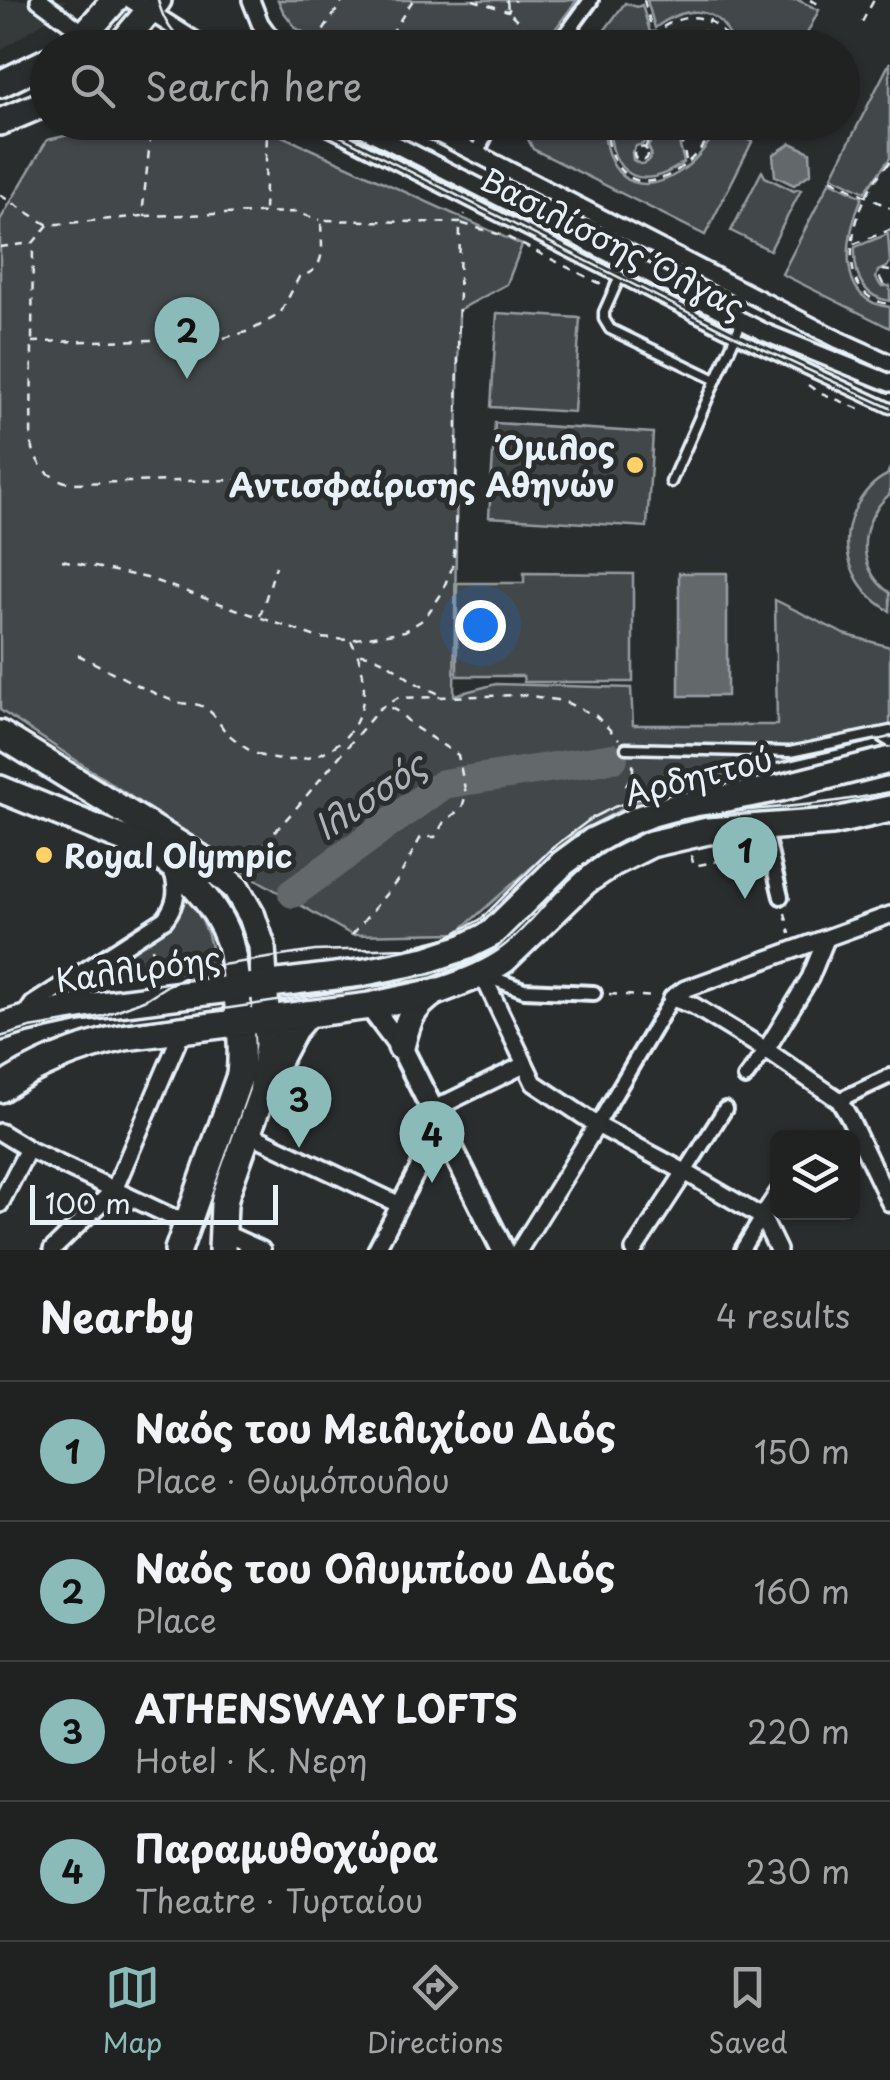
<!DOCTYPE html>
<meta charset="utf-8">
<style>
:root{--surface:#202222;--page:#2d2f2f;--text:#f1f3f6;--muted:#a2a4a5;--line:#3d3f40;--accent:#8bbbb9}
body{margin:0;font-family:"Playpen Sans",sans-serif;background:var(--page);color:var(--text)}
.controls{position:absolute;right:30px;bottom:30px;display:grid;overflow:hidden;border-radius:15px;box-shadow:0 2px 8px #0004}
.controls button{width:90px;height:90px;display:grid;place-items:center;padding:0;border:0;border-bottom:2px solid var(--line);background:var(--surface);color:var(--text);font:50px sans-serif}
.scale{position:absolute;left:30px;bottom:25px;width:248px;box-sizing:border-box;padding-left:10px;border:5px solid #e8f1f8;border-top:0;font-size:28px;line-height:35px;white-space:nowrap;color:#e8f1f8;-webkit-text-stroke:8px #2a2d2e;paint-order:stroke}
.you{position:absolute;left:480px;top:625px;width:35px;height:35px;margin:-25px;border:8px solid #fff;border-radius:50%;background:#1a73e8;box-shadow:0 0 0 15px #1a73e833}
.badge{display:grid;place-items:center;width:65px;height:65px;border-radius:50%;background:var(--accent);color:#111;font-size:32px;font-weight:700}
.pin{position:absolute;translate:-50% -82px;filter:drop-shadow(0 2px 5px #0008)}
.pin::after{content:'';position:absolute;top:52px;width:35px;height:30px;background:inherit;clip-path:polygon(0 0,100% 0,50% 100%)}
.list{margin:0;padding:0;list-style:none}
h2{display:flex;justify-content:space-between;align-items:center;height:130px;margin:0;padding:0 40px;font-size:42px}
h2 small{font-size:32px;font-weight:400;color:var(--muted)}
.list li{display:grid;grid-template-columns:65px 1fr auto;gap:30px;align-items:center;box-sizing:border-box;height:140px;padding:0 40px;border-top:2px solid var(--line)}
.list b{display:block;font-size:38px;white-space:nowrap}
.list p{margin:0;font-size:32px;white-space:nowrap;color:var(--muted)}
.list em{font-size:32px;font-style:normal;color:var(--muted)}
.icon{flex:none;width:55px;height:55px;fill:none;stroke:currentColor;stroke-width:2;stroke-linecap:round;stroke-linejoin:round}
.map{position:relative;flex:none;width:890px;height:1250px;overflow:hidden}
.search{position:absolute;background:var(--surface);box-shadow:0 2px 8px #0004;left:30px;right:30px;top:30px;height:110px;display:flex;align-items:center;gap:25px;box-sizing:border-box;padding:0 35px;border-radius:55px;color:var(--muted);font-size:38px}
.sheet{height:690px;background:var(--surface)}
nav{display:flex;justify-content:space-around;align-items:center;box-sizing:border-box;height:140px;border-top:2px solid var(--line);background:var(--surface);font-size:28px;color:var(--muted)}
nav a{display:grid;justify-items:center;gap:5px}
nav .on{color:var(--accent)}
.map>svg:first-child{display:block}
.built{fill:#363a3b}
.green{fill:#424648;stroke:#959ca0;stroke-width:2.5}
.water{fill:#63686b;stroke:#989fa3;stroke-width:2.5}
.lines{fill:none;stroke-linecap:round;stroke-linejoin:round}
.river{stroke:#63686b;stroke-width:30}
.service-casing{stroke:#e8f1f8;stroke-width:15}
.pedestrian-casing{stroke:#e8f1f8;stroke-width:20}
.minor-casing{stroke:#e8f1f8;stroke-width:22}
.tertiary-casing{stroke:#e8f1f8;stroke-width:28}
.primary-casing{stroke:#e8f1f8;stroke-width:32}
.path{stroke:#e8f1f8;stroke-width:2.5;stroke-dasharray:8 8;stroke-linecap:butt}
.service{stroke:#2a2d2e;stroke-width:8}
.pedestrian{stroke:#2a2d2e;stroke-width:12}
.minor{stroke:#2a2d2e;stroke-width:15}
.tertiary{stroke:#2a2d2e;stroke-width:20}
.primary{stroke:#2a2d2e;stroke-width:25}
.tram{stroke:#e8f1f8;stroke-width:2.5}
.poi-dot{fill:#ffd166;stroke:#2a2d2e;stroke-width:4}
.labels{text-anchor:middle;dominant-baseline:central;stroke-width:10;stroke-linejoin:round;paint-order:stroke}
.street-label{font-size:32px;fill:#e8f1f8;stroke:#2a2d2e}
.poi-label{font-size:32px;font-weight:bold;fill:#e8f1f8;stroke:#2a2d2e;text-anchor:end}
.water-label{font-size:35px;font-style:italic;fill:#acb3b9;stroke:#2a2d2e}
</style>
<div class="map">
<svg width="890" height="1250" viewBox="0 0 890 1250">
<rect width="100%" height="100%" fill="#2a2d2e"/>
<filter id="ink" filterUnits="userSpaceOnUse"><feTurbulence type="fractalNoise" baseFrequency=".01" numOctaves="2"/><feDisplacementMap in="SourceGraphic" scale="20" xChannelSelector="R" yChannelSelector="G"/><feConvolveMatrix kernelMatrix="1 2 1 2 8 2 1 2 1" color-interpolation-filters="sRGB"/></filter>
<g filter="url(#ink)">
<polygon class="built" points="0,0 66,0 44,22 0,50"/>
<g class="green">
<polygon points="278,0 577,0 541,48 330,47 296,28 283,11"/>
<path d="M647,0H798L819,10L800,47H734C721,4 687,4 655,28Z"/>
<polygon points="625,3 637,7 642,5 650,32 635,47 592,47"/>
<polygon points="890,62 890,158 865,192 832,176"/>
<polygon points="231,122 260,126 522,245 507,284 459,310 454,695 496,684 631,688 633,725 777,725 775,600 844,634 890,647 890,735 651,794 561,841 457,933 352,935 254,878 0,710 0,220 47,140 120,123"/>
<path d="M535,123H604C603,170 632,202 678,173C696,162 709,144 719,126L752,142L705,235L533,149L526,135Z"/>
<path d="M610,123H646L651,128L643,144L636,146L632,152L633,160L640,164C650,164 654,155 648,147L656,131H666L675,127L684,162C642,194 608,175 610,123Z"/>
<polygon points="762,171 765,177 794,191 798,189 801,190 770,250 731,231"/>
<path d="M830,181L862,197C846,234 834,301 890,307V328L782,274Z"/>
<path d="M888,234L890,262L887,267L878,271L876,278L881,286H890V301C861,297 854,273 855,247Z"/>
<polygon points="497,313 580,318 574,412 491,407"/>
<polygon points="495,423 653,433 647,527 489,517"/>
<path d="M890,468V494C859,520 854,568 890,593V611C853,590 836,548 855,509C862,495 872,482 887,475Z"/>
<polygon points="524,573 633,574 633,682 524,682 523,676 457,676 457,583 524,583"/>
<path d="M186,894C200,916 212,934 212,960L177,973L142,972L108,978L84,987L63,989L62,984L171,926Z"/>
</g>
<g class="water">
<polygon points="791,143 810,152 811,173 794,185 775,176 773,155"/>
<rect x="679" y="573" width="48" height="123"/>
</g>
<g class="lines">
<polyline class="river" points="293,893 443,784 613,758"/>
<defs>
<g id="service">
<polyline points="312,122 735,336 890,408"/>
<polyline points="620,276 604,312 604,319 610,329 716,380"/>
<polyline points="671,482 742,321"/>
<polyline points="877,734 890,742"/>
<polyline points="626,748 790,752 890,731"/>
</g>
<g id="pedestrian">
<polyline points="542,45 545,48"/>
<polyline points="556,48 591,0"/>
<polyline points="476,154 486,134 496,122"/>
<polyline points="764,827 781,897"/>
<polyline points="484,975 524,990 594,993"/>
<polyline points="745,1078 766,1050"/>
<polyline points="839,1100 890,1076"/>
<polyline points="597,1125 672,998"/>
<polyline points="685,1172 725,1109"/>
<polyline points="742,1250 762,1217"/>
</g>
<g id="minor">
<polyline points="39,0 85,34"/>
<polyline points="131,0 207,48"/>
<polyline points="251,0 260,23 278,48"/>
<polyline points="351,122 764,332 890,383"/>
<polyline points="415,122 839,340 890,363"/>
<polyline points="482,974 534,1083 597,1125 685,1172 762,1217 778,1250"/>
<polyline points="672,998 694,1006 766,1050 839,1100 849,1117 890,1203"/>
<polyline points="672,998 685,989 890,915"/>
<path d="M22,1020L33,1004L165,919C178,902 178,888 172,869"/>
<polyline points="766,1050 810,978 826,939"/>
<polyline points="432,1110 524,1065"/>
<polyline points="0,1132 28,1149 187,1224"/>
<polyline points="248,1133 398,1204"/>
<polyline points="813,1138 813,1137"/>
<polyline points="0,1204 28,1149"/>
<polyline points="762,1217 778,1193"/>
<polyline points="222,1232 262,1250"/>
<polyline points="52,1250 114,1190 183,1029"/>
<polyline points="376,1250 426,1154 448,1140"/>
<polyline points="519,1250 597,1125"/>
<polyline points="634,1250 685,1172"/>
</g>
<polyline id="tertiary" points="370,1006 401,1047 503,1250"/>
<g id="primary">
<polyline points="66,48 85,34 115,0"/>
<polyline points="118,48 158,0"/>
<polyline points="0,84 48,61"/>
<polyline points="0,122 48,102"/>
<polyline points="0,734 199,857 236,888 252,916 262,946 268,1044 262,1093 226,1194 224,1204 222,1250"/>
<path d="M0,789L146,848C181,868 216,902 229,941C234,958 235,978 237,996C240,1022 243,1048 240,1075L178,1250"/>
<polyline points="0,1027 22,1020 77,1008 360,973 426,960 465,947 491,934 563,863 593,841 639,819 673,808 780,788 890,760"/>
<path d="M401,1047C408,1020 410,1010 433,993"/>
<polyline points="271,1073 294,1029 307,1014"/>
<path d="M0,1089C38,1063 81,1047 125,1037L370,1006L435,992L482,974L504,960L586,881L613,863L651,844L708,831L831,822L890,809"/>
</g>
</defs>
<use href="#service" class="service-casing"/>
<use href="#pedestrian" class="pedestrian-casing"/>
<use href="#minor" class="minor-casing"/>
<use href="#tertiary" class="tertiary-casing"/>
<use href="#primary" class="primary-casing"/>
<g class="path">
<polyline points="473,0 508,11 515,0"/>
<polyline points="507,0 508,11 531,34"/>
<polyline points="644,0 657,48"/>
<polyline points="810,0 823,6"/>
<polyline points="862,22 874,0"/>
<polyline points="700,37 710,19"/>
<polyline points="315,44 343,0"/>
<polyline points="151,48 154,44"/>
<polyline points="382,48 413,0"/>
<path d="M639,48C667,15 713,0 731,48"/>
<polyline points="691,48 691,40 696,37 703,39 703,48"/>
<polyline points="178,122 260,126 267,135 264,210"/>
<path d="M607,122C605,167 633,199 676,171C695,159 708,141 718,122"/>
<polyline points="650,122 660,129 674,123"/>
<polyline points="677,122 686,160"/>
<polyline points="721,123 753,140"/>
<circle cx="641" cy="154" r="7"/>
<polyline points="645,148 654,129"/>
<path d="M890,162C881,172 873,182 867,194C850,228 836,298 890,304"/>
<polyline points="831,179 890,208"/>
<polyline points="0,195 48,225 142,216 152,122"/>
<polyline points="144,216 295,212 320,220"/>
<path d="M48,225L33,243L31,441C36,464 46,477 69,483L293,479"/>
<polyline points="854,244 890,230"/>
<polyline points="0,247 32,243"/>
<polyline points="890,271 883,270 879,276 883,284 890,283"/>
<path d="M32,342L220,339L250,331L280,314L299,277C329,269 321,246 321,220L460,223L465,214"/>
<polyline points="808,385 817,391 864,411"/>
<polyline points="62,560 147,578 319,638 350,640 405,631 424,619 440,596 452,568 455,546 460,223 505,236 603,285"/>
<polyline points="260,616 276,566"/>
<path d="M360,654C381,655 395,669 411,680C420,686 431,690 441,695"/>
<path d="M78,655C108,669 145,691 176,702C185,705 197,702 205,708C214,713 219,723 225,731C230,736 237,741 243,746C278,772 336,761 356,722C369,697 365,665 351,641"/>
<polyline points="632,801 626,785 633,774 633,762"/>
<polyline points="691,855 694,866 753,854"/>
<polyline points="240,865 259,850 297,807 379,709 397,698 525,695 563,701 596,716 619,739"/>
<polyline points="785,913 790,934"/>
<polyline points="352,935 397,881 421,837 435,837 444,822 462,808 466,794 458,755 413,726 400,713 386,705"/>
<polyline points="152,948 154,959 206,954"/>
<polyline points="609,994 656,997"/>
</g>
<use href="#service" class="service"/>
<use href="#pedestrian" class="pedestrian"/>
<use href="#minor" class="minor"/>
<use href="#tertiary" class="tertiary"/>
<use href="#primary" class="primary"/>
<g class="tram">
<path d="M158,0C163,21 173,35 190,48"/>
<polyline points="312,122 735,336 890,408"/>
<path d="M102,1027L439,977C461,970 482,962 501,948C520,934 534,916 550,899C573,875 597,853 627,838C675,814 732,812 784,807C820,804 855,799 890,792"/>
<polyline points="0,1037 30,1028 103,1016 146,999 168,985 208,967 315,951 406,948 446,938 481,919 551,849 592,818 614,807 660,791 890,737"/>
</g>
</g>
</g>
<g class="poi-dot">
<circle cx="635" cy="465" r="10"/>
<circle cx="44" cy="855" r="10"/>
</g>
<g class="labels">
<g class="street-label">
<text transform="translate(613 242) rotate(27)">Βασιλίσσης Όλγας</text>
<text transform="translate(698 775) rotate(-14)">Αρδηττού</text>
<text transform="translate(138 968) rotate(-8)">Καλλιρόης</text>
</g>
<g class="poi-label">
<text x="615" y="447">Όμιλος<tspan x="615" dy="37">Αντισφαίρισης Αθηνών</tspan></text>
<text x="64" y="855" text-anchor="start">Royal Olympic</text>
</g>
<g class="water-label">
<text transform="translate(369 795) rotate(-34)">Ιλισσός</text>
</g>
</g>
</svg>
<div class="controls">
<button><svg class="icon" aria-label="layers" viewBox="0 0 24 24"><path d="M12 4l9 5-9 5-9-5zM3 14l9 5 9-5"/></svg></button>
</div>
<div class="scale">100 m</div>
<div class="you"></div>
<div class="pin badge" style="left:745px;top:899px">1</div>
<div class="pin badge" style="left:187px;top:379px">2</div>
<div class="pin badge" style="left:299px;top:1148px">3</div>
<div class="pin badge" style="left:432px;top:1183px">4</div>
<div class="search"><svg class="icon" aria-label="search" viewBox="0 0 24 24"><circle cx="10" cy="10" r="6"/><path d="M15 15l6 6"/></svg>Search here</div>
</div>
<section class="sheet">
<h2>Nearby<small>4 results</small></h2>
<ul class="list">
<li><span class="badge">1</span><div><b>Ναός του Μειλιχίου Διός</b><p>Place · Θωμόπουλου</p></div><em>150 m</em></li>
<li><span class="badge">2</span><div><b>Ναός του Ολυμπίου Διός</b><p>Place</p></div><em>160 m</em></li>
<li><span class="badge">3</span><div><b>ATHENSWAY LOFTS</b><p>Hotel · Κ. Νερη</p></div><em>220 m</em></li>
<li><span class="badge">4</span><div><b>Παραμυθοχώρα</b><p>Theatre · Τυρταίου</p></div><em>230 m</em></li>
</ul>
</section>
<nav>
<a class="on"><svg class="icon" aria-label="map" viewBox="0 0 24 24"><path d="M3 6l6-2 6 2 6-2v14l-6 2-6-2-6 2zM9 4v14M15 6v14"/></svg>Map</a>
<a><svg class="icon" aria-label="directions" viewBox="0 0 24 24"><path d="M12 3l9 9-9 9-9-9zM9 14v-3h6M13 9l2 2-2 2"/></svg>Directions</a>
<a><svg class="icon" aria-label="saved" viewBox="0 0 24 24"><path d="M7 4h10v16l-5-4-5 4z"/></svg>Saved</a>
</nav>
